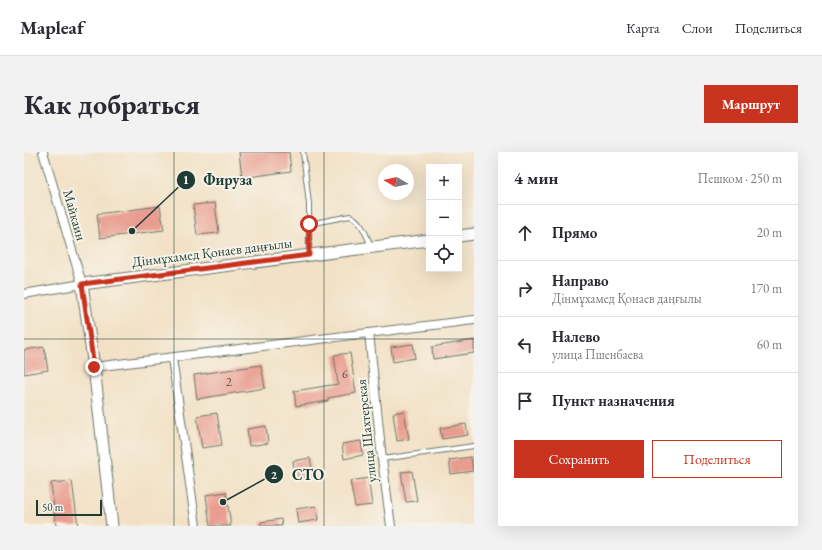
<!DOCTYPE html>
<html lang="ru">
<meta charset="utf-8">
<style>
:root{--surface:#fff;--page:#f2f2f3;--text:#2b2b33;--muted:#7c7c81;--line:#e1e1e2;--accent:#c8321e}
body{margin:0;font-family:"EB Garamond",serif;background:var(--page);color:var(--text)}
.controls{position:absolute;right:12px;top:12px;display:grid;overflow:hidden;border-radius:0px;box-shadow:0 4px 16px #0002}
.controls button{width:36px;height:36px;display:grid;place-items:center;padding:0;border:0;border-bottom:1px solid var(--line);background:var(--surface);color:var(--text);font:20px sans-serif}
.compass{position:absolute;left:354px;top:12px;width:36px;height:36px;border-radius:50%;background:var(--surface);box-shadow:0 4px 16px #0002;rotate:279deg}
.scale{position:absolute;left:12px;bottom:10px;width:66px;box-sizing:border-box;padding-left:4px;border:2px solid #1f3d34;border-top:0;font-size:11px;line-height:14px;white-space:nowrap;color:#1f3d34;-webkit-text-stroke:3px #f7f3e8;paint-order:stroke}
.stop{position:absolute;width:12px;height:12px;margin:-9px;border:3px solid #c8321e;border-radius:50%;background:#fff}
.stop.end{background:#c8321e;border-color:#fff;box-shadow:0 1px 4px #0008}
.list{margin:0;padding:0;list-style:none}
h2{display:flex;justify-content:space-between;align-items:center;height:52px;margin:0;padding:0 16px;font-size:17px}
h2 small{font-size:13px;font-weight:400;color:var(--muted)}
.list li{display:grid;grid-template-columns:26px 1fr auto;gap:12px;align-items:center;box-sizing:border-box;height:56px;padding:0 16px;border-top:1px solid var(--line)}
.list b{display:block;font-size:15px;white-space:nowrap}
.list p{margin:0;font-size:13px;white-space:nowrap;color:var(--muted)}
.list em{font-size:13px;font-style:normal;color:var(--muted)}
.actions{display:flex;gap:8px;padding:12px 16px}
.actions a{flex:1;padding:9px 0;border:1px solid var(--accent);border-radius:0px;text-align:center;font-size:14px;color:var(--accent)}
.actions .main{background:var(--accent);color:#fff}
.icon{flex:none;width:22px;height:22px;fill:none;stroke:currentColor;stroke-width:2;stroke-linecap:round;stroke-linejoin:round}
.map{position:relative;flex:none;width:450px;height:374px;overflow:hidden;border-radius:0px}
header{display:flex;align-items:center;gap:24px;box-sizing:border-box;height:56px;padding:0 20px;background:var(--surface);border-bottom:1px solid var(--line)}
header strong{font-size:19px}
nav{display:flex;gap:22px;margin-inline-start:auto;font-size:14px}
.intro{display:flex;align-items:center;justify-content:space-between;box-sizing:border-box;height:96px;padding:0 24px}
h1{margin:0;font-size:28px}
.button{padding:10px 18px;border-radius:0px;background:var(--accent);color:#fff;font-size:14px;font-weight:700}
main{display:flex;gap:24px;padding:0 24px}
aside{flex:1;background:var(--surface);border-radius:0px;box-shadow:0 4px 16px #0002}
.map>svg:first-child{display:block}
.building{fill:#e99d90}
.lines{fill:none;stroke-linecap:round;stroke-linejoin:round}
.lane-casing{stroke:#697667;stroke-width:6}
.street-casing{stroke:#697667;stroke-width:10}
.secondary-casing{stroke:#697667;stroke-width:13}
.lane{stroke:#fff;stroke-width:4}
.street{stroke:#fff;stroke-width:8}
.secondary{stroke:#fff;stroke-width:11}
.route{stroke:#c8321e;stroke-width:5}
.grid{fill:none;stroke:#1f3d34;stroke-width:1;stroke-opacity:0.55}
.labels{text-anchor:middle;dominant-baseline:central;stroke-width:4;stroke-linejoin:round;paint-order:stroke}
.number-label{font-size:12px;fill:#52554b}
.street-label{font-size:14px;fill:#1f3d34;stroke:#f7f3e8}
.leader{fill:none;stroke:#1f3d34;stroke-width:1.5}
.callout-dot{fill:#1f3d34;stroke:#f7f3e8;stroke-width:1.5}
.mark-label{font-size:12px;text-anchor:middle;font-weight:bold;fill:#fff}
.callout-label{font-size:15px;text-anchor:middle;font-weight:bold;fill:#1f3d34;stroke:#f7f3e8;stroke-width:4;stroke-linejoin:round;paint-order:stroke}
</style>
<header>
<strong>Mapleaf</strong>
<nav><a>Карта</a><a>Слои</a><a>Поделиться</a></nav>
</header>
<div class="intro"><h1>Как добраться</h1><a class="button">Маршрут</a></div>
<main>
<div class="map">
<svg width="450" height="374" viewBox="0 0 450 374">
<rect width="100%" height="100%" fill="#f7f3e8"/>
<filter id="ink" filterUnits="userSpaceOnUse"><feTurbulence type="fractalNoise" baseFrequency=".025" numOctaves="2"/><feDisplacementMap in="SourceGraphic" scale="8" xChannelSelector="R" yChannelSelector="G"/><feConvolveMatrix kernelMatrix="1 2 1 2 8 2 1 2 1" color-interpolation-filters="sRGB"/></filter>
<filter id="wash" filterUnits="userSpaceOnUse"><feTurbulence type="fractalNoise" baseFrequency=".012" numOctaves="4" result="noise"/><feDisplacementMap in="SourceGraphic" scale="16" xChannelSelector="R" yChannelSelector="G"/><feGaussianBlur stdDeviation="0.9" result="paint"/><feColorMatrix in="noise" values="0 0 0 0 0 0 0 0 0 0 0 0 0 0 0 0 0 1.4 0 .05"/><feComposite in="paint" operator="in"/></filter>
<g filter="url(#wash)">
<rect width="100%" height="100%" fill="#f2e1c6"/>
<g id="blocks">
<g class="building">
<polygon points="215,0 265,0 267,19 218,26"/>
<polygon points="191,51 195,81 173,83 169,53"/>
<polygon points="136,54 140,78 76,86 73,62"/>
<polygon points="450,188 450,201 409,207 408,195"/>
<polygon points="389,192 391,206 369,210 367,195"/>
<polygon points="20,195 24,218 0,222 0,198"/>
<polygon points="326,201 332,241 304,246 304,249 272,254 270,239 314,232 310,203"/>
<polygon points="237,213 241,236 173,247 170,223"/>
<polygon points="380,259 385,287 373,289 369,261"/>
<polygon points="193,261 198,293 178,296 173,264"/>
<polygon points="442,272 444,283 418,287 416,276"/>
<polygon points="242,274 244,291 225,294 223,277"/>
<polygon points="337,289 339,303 320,307 318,292"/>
<polygon points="447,305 449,319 427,322 425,308"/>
<polygon points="286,306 289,324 271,327 269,309"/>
<polygon points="388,319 393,349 382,350 377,320"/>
<polygon points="344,326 348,353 331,355 326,329"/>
<polygon points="48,329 54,374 32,374 27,331"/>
<polygon points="202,340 207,374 186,374 182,343"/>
<polygon points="292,354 294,368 274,371 272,357"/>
<polygon points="257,367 258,374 237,374 237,370"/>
</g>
</g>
</g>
<g filter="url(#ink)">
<use href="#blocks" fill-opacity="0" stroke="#697667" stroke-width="1"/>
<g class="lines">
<defs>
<g id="lane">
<polyline points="279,0 285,52 285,103"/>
<path d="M285,72L326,64C338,69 342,83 347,94"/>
<polyline points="358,307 450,294"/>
</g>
<g id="street">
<polyline points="0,142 58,132 19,0"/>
<polyline points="345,181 358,307 367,374"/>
<polyline points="148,206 172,374"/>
<polyline points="70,215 450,168"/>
</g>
<g id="secondary">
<polyline points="435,84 450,82"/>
<polyline points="88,374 70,215 58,132 405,88"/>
</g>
</defs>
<use href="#lane" class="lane-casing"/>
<use href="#street" class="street-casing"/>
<use href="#secondary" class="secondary-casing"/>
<use href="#lane" class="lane"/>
<use href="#street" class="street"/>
<use href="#secondary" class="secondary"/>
</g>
</g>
<g class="lines" filter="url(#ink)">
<polyline class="route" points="70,215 58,132 285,103 285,72"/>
</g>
<path class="grid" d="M150,0V374M300,0V374M0,187H450"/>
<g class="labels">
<g class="number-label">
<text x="321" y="222">6</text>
<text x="205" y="230">2</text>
</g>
<g class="street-label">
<text transform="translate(51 63) rotate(74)">Майкаин</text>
<text transform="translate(188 100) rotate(-7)">Дінмұхамед Қонаев даңғылы</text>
<text transform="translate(342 279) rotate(-96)">улица Шахтерская</text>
</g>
</g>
<path class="leader" d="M108 79L162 28M199 350L250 322"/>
<g class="callout-dot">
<circle cx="108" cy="79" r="4"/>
<circle cx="199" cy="350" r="4"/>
<circle cx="162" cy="28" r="10"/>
<circle cx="250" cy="322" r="10"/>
</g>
<g class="mark-label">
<text x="162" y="32">1</text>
<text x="250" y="327">2</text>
</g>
<g class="callout-label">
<text x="204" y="33">Фируза</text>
<text x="284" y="328">СТО</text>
</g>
</svg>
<div class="controls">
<button>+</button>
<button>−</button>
<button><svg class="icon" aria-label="locate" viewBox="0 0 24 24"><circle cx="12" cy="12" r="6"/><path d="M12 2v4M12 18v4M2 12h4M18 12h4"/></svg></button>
</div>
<svg class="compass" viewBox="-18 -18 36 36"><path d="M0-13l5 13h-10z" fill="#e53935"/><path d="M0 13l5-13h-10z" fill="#7c7c81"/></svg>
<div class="scale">50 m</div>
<div class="stop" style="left:285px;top:72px"></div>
<div class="stop end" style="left:70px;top:215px"></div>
</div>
<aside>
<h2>4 мин<small>Пешком · 250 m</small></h2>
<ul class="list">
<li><svg class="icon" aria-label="ahead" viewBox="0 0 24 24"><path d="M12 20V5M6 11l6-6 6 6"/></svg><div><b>Прямо</b></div><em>20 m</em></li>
<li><svg class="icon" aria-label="right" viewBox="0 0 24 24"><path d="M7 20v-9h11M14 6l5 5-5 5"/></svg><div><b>Направо</b><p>Дінмұхамед Қонаев даңғылы</p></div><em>170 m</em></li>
<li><svg class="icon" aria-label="left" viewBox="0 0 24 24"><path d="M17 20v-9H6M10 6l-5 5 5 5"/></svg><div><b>Налево</b><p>улица Пшенбаева</p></div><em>60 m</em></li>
<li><svg class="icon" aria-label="arrive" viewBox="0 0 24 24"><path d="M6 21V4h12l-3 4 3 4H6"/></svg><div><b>Пункт назначения</b></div></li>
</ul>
<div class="actions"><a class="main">Сохранить</a><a>Поделиться</a></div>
</aside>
</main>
